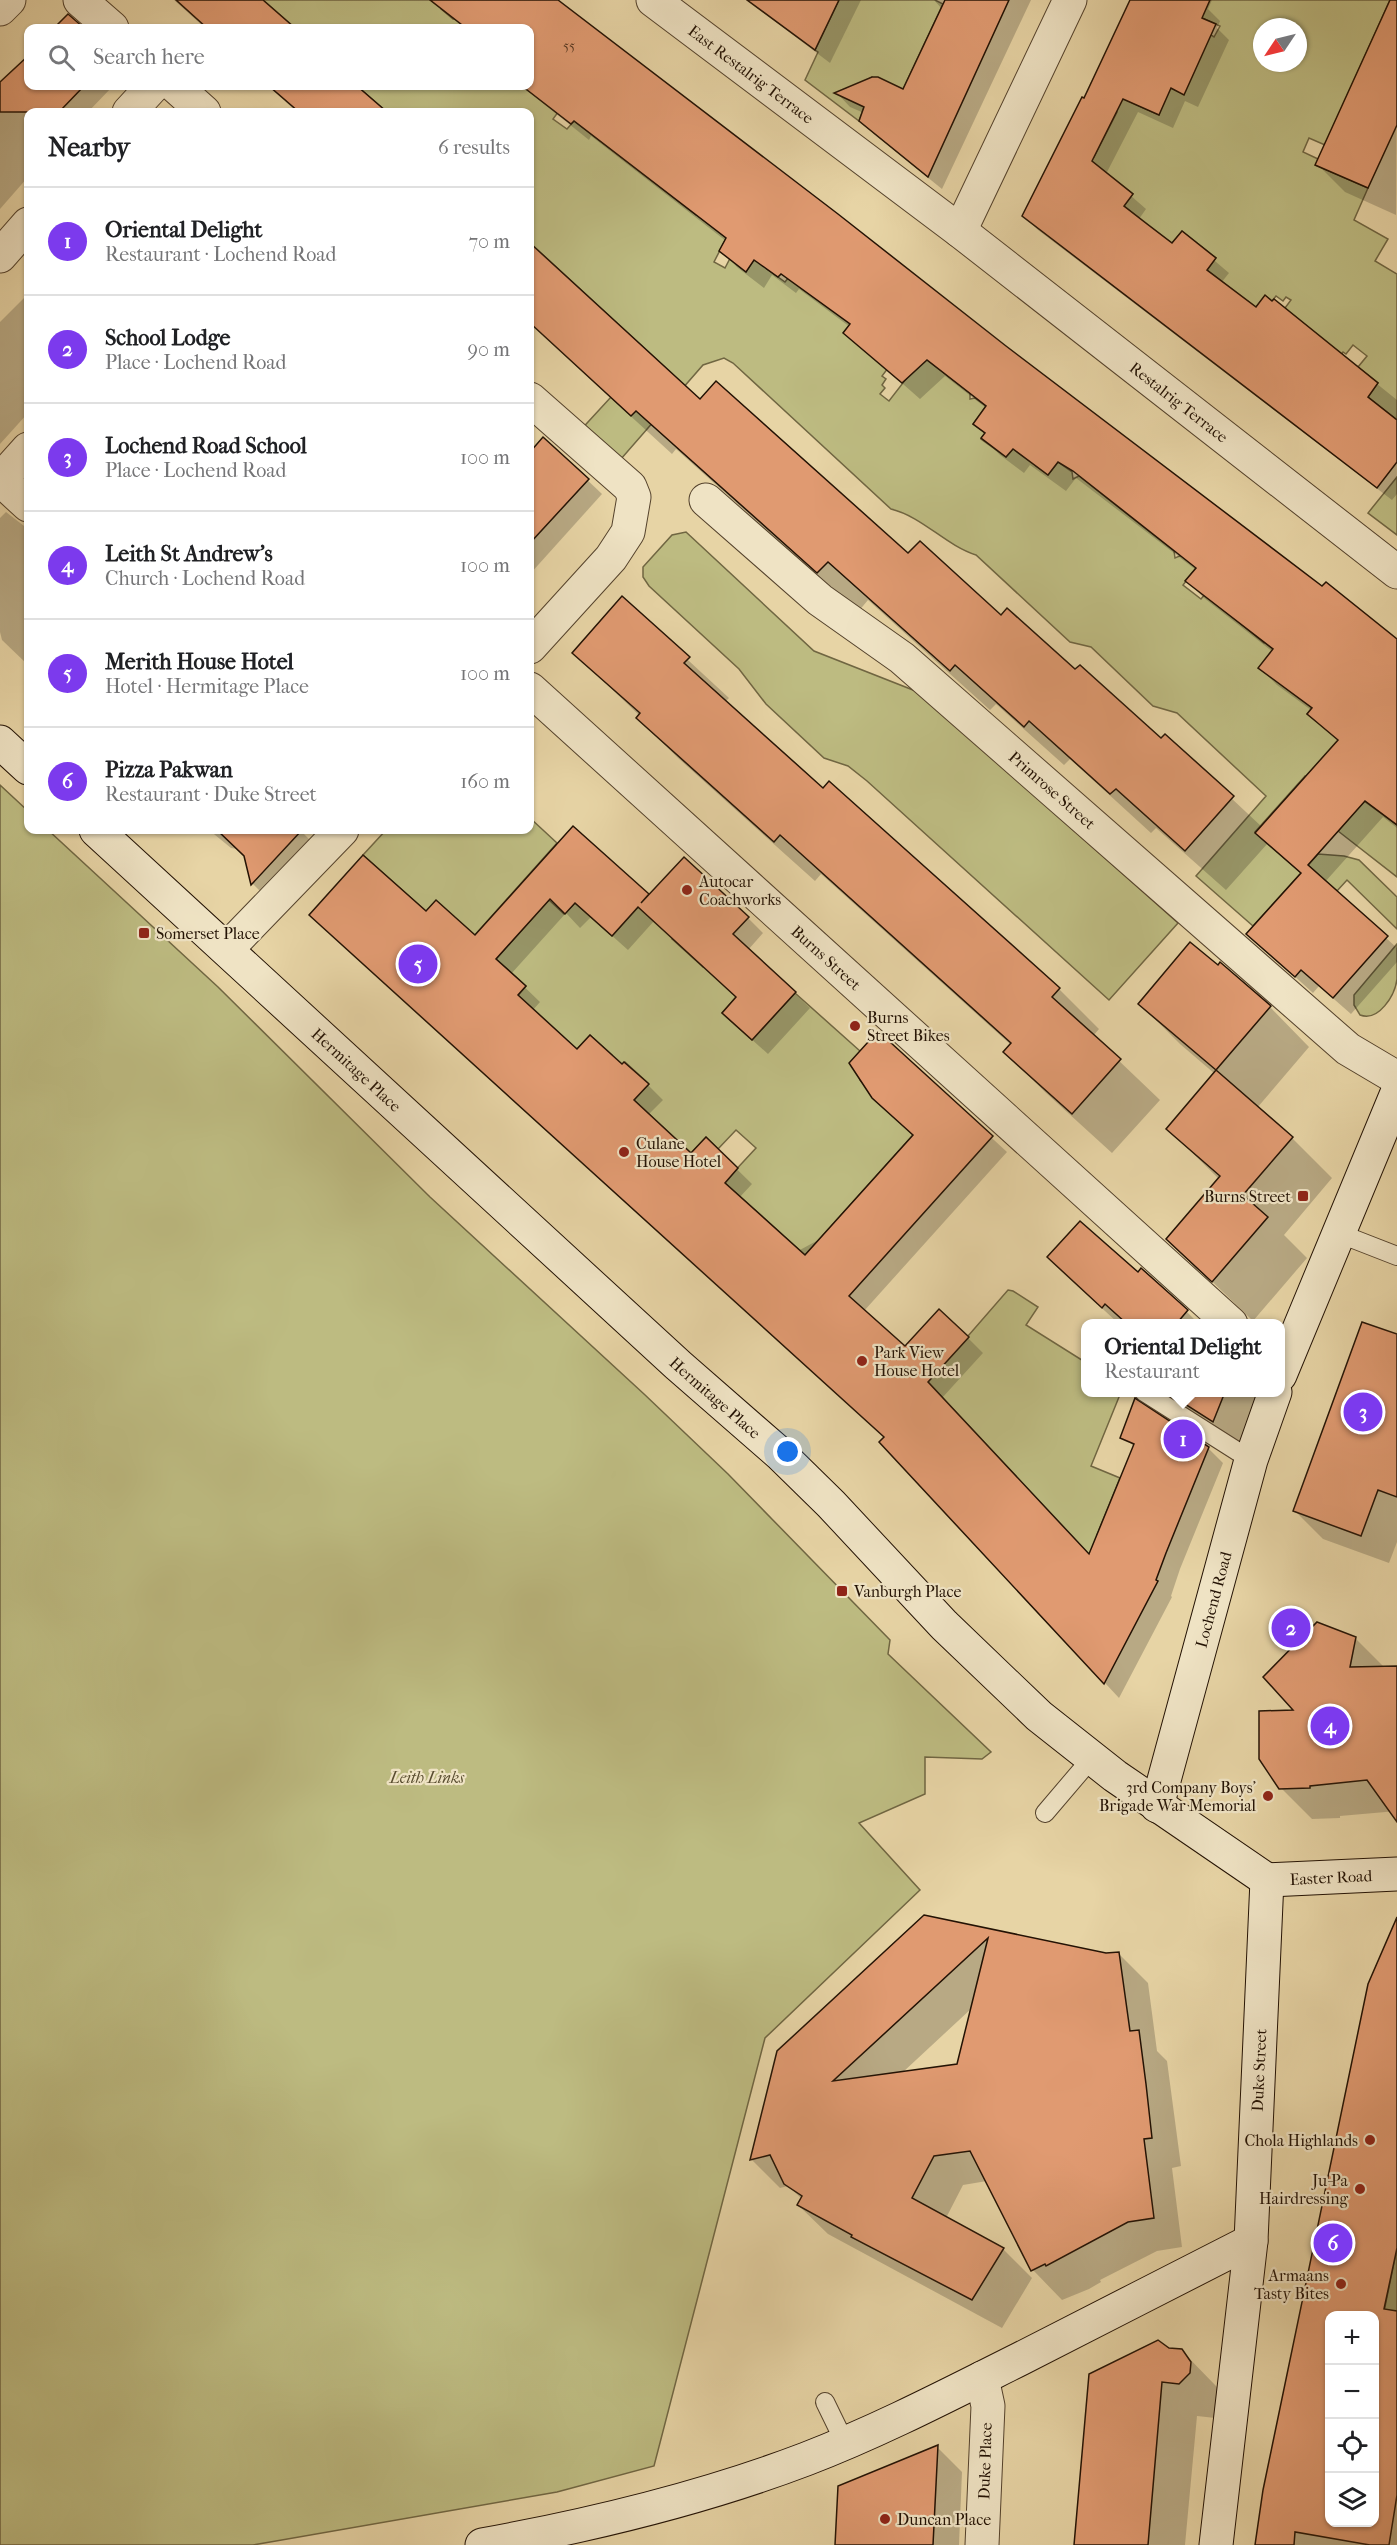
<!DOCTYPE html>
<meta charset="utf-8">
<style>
:root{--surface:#fff;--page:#f2f2f2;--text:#202124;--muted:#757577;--line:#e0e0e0;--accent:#7c3aed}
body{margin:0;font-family:"IM FELL French Canon",serif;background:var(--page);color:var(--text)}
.controls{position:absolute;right:18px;bottom:18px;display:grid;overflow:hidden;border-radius:12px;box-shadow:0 2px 4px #0004}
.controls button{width:54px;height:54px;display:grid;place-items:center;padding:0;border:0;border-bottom:2px solid var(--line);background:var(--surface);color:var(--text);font:30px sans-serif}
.compass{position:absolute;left:1253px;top:18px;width:54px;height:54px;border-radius:50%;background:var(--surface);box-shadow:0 2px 4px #0004;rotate:235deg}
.you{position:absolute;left:788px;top:1452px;width:21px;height:21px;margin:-15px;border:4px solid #fff;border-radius:50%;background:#1a73e8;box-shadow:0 0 0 9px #1a73e833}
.badge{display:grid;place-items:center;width:39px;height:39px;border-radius:50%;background:var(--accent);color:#fff;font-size:20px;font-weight:700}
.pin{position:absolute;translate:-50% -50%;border:3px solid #fff;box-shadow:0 2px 6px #0006}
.popup{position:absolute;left:1081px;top:1319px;width:204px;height:78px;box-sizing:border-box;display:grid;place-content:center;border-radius:12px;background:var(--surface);filter:drop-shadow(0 2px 4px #0005);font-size:20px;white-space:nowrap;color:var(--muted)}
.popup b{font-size:22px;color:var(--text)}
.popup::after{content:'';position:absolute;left:50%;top:100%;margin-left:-12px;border:12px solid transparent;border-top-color:var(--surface)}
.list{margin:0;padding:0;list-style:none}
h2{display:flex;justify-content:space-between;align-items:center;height:78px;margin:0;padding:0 24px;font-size:26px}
h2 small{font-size:20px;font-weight:400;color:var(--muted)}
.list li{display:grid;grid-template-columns:39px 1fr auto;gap:18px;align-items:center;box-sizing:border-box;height:108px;padding:0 24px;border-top:2px solid var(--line)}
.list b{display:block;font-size:22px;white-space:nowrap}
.list p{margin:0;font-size:20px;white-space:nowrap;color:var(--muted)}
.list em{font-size:20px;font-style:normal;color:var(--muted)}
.icon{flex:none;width:33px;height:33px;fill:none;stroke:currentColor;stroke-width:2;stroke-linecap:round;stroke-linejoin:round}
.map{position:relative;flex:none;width:1397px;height:2545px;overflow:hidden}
.search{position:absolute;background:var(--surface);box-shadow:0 2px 4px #0004;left:24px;top:24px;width:510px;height:66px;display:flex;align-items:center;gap:15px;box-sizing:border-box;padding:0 21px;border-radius:12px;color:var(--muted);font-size:22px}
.panel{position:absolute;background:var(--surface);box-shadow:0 2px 4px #0004;left:24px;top:108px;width:510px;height:726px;border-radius:12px}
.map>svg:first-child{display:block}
.green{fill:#bdbb81;stroke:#706642;stroke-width:1.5;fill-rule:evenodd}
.shadow{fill:#0003;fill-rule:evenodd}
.building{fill:#e09a71;stroke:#231204;stroke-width:1.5;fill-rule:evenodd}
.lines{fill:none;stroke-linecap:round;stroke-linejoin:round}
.lane-casing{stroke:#54422c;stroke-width:20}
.street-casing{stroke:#54422c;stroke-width:35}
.secondary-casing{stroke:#231204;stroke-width:35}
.lane{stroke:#efe3c4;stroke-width:18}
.street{stroke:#efe3c4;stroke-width:33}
.secondary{stroke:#efe3c4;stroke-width:33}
.poi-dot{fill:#8f2418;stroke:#efe3c4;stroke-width:2}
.labels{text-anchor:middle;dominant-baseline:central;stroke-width:4.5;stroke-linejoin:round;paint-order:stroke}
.number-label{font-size:14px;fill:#52341f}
.street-label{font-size:16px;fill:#231204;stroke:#efe3c4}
.poi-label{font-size:16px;fill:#231204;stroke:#efe3c4;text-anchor:start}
.park-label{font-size:16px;font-style:italic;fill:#594d30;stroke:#efe3c4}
</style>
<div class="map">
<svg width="1397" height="2545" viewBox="0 0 1397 2545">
<rect width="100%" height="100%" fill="#e7d4a5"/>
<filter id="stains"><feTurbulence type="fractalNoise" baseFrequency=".00333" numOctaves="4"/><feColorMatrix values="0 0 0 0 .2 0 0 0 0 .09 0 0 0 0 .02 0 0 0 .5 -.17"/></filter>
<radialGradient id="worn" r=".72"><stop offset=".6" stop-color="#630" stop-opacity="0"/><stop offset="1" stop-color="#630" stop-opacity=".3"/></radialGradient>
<g class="green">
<polygon points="263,0 448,0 441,9 453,19 489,21 483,28 295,28"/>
<polygon points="839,0 935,0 943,4 896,104 872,77 857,86 864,107 859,121 805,80 818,52 815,50"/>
<path d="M1193,0H1390L1325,145L1309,138L1303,152L1318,159L1316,165L1368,188L1354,220L1388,239L1375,261L1397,274V420L1368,397L1378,383L1358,367L1367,356L1353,345L1346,354L1343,352L1332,367L1285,308L1291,300L1286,297L1283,301L1276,296L1272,301L1265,296L1256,307L1207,270L1216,258L1182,231L1172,243L1124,206L1133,194L1100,168L1090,180L1086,152L1094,157L1117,112L1091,95V84L1159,115L1166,86L1184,94L1183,17L1214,37L1220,26L1202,18ZM1262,27H1298V63H1262Z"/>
<path d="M357,86H522L532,93L564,104L553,119L567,129L574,121L696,215L737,217L714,262L725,268L738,243L737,265L746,272L767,240V269L785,282L801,262L897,356L882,376L886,379L882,385L885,388L880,394L889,401L923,357L970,393V399L975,398L986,406L973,424L985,433L981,439L1006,457L1024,436L1036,466L1048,475L1058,462L1072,472L1073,479L1079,476L1174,551L1175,558L1182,555L1197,567L1183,585L1201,599L1205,594L1264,643L1276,629L1332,681L1307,714L1316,721L1346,689L1356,795L1397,825V877L1338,831L1350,817L1305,776L1255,832L1301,873L1253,926L1196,876L1266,796L1177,713L1153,706L1091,647L1070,642L976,555C945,545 923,517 891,509L733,363L724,358L703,365L614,467L577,434L611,397L631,415L670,372L530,243V112H387Z"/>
<polygon points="1397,477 1397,535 1368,513"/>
<polygon points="686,532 814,651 918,692 1178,923 1109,1000 867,781 848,766 824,758 766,704 739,669 649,586 643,577 643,567 672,535"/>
<polygon points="0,785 28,811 28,830 48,830 218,987 430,1197 644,1394 728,1474 890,1640 888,1654 991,1752 982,1759 925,1757 925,1794 859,1823 920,1890 765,2038 654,2466 557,2492 253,2545 0,2545"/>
<polygon points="530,818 557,843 465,946 363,855 386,830 530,830"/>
<polygon points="1318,854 1344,856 1359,860 1397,897 1397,929 1347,880 1337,891 1308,865"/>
<polygon points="650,894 684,925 672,939 703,967 765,965 722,1013 752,1040 795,993 860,1051 860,1080 913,1135 805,1255 714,1173 731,1175 756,1148 736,1130 718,1149 706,1137 691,1153 634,1100 648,1083 625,1062 610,1078 612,1055 590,1035 577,1049 512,1002 526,986 496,959 549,900 564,914 575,903 612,936"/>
<path d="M1397,944C1397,956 1397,968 1397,979C1395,995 1379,1022 1360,1015L1354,1005V995Z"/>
<polygon points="1008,1290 1013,1291 1038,1307 1026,1325 1085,1362 1086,1392 1118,1393 1119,1397 1091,1466 1120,1478 1097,1535 1106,1573 928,1382"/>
<polygon points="1397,2248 1397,2311 1375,2356"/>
</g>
<g class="shadow">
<polygon points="174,0 261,0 292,28 205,28"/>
<polygon points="440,0 555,0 1217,509 1323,589 1397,640 1397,828 1383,817 1325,882 1397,948 1397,962 1351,1014 1319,986 1313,993 1248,934 1302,874 1268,843 1226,890 1156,828 1151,833 1070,759 1064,765 996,704 990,710 868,600 858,612 676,449 672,454 530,324 530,245 700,401 908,555 1001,617 1076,671 1161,740 1165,736 1262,827 1339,741 1309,714 1311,710 1277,685 1260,668 1273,652 1204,598 1187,581 1196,570 1076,478 1066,491 1030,465 1024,473 1000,455 983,438 986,435 975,424 986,408 945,376 920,399 845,333 850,327 799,289 796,293 772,275 764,288 738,268 721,251 726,241 591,136 589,140 539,100 524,86 530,86 530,28 464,28 443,9"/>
<polygon points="747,0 861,0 830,63"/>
<polygon points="934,0 1031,0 942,189 875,135 860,121 864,113 850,107 837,93 904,91 942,9"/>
<polygon points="1132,0 1212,0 1208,9 1220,21 1217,28 1229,40 1198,107 1185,101 1173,128 1138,112 1106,174 1146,209 1139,219 1172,245 1182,233 1229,273 1221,283 1256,309 1274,301 1397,400 1397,494 1392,500 1038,230 1024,216"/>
<polygon points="1392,0 1397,0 1396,215 1345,192 1317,164"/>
<polygon points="28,58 28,86 113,86 88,112 28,112 28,177 0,209 0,89"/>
<polygon points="268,86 355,86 384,112 297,112"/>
<polygon points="28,294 28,413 0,444 0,322"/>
<polygon points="544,439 602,494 530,574 530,455"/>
<polygon points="6,512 28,529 28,665 2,640 0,632 0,518"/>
<polygon points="622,599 729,698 725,702 823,790 1059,989 1099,1029 1093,1036 1160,1100 1112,1153 1045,1092 1005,1052 1011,1045 821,874 815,881 678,758 638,718 640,716 574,653"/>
<polygon points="573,828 649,897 748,918 763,933 748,950 810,1008 768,1054 739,1028 737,998 654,921 628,950 591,917 580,928 566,913 511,974 540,1002 532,1011 577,1051 622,1067 648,1085 663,1100 648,1115 692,1155 706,1139 752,1184 739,1198 798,1251 822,1238 915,1136 878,1033 1007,1152 864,1311 905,1348 968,1338 983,1353 942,1398 1090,1556 1134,1447 1129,1441 1208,1448 1223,1463 1180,1569 1171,1596 1172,1597 1119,1698 881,1442 885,1438 426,913 475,937"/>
<polygon points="209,830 300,830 315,845 267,898 253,884 246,856 237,849 231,848"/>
<polygon points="1140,1004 1270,1007 1309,1047 1257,1108 1292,1138 1332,1178 1284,1235 1307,1258 1253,1321 1168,1239 1219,1179 1168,1129 1215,1074 1180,1044"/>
<polygon points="1141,1270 1187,1312 1199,1324 1119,1324 1077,1285 1138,1274"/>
<polygon points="1397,1336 1397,1542 1389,1563 1323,1539 1295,1511"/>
<polygon points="1162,1392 1262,1392 1241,1449 1181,1411"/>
<polygon points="1355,1638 1385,1668 1397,1668 1397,1811 1340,1816 1340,1818 1312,1819 1281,1788 1296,1711"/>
<path d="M925,1916L1106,1955L1118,1953L1148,1983L1157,2051L1167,2061L1181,2166L1172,2168L1182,2247L1157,2251L1100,2280L1101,2282L1089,2289L1062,2300L1033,2270L987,2181L963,2185L946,2218L1003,2249L1032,2278L1002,2328L828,2234L798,2205L802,2199L788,2186L780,2188L751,2159ZM972,2008L958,2065L902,2073Z"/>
<path d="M1397,1930V2545H1257ZM1330,2316H1374V2522H1330Z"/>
<polygon points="1169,2349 1181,2350 1216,2386 1225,2398 1215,2418 1197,2416 1185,2545 1076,2545"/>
<polygon points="937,2447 962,2472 959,2545 837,2545"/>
</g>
<g class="building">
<polygon points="176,0 263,0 295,28 207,28"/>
<polygon points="430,0 558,0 838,214 1006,346 1322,586 1326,582 1397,639 1397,825 1365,801 1308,865 1388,936 1333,998 1301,970 1295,977 1246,934 1301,873 1255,833 1338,740 1307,714 1312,708 1258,668 1273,649 1185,581 1196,568 1073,471 1058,462 1048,475 1013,449 1006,457 981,438 985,433 973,424 986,406 927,360 902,383 843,333 850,324 781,274 778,277 754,260 746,272 719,251 726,238 574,121 571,124 522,86 530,86 530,28 466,28"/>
<polygon points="747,0 839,0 815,50"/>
<polygon points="945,0 1009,0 928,177 859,121 864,107 834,93 872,77 878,77 903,89"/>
<polygon points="1130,0 1210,0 1202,18 1216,24 1184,95 1171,88 1159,115 1123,99 1092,161 1133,194 1124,206 1147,224 1172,243 1182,231 1216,258 1207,270 1256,307 1265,295 1272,301 1274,299 1378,383 1368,397 1397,420 1397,462 1377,488 1022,216 1082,97 1084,98"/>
<polygon points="1390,0 1397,0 1397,125 1368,188 1315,165"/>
<polygon points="68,14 84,28 54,28"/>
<polygon points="28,56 28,86 84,86 59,112 0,112 0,82"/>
<polygon points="269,86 357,86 387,112 299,112"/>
<polygon points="530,243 700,399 716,381 908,553 920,541 1001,615 1007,608 1075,669 1080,665 1161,738 1165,734 1234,796 1185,851 1116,789 1110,794 1029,721 1024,727 955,665 950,671 828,562 817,573 636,411 631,416 530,323"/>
<polygon points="543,437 589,479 530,543 530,452"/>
<polygon points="622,596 690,657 684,663 823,788 829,781 1060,988 1052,997 1121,1059 1072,1114 1003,1052 1011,1043 780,835 774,842 636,718 640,713 572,653"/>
<polygon points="573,826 649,894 641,903 684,857 749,917 733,934 796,992 752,1040 722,1013 736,997 638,907 612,936 575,903 565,914 550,899 496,959 526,986 518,995 577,1049 590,1035 622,1064 624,1062 649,1084 634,1100 691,1153 706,1137 738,1168 725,1183 805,1255 913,1135 872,1098 849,1063 878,1031 993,1136 849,1296 905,1346 939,1309 969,1337 928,1382 1089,1554 1134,1444 1120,1438 1135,1398 1209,1447 1166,1553 1156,1580 1158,1581 1104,1684 879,1442 884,1437 309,915 363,855 426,911 436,900 475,935"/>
<polygon points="217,830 302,830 251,885 244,856"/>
<polygon points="1190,942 1218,965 1220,962 1271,1006 1216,1070 1293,1137 1243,1195 1268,1217 1212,1282 1166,1239 1220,1176 1166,1129 1216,1070 1138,1004"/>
<polygon points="1080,1221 1138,1272 1141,1268 1188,1310 1177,1323 1126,1323 1105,1304 1102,1308 1047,1257"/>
<polygon points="1362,1322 1397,1334 1397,1497 1378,1490 1361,1536 1293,1511"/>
<polygon points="1166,1392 1225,1392 1213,1422"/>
<polygon points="1317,1622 1356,1637 1350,1667 1397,1666 1397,1822 1367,1780 1310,1786 1310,1788 1279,1789 1259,1759 1259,1711 1293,1710 1263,1677"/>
<path d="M924,1915L1106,1953L1119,1952L1130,2031L1139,2030L1146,2084L1152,2138L1144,2139L1154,2218L1128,2222L1046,2266L1045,2264L1031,2271L970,2151L934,2156L912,2198L1004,2248L972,2300L851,2237L852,2235L797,2205L802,2196L784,2184L770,2155L750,2160L777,2051ZM988,1938L957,2064L833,2081Z"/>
<path d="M1397,1917V2248L1384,2309L1397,2311V2495L1389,2545H1370L1295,2532L1294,2545H1255L1263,2490L1368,1984ZM1329,2316H1374V2523H1329Z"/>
<polygon points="1158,2340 1169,2348 1182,2349 1191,2362 1190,2373 1179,2384 1162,2382 1148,2545 1074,2545 1089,2374"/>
<polygon points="938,2445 933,2545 835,2545 838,2486"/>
</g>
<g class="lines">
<defs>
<g id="lane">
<polyline points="1338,1233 1397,1256"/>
<polyline points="1144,1392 1251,1460"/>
<polyline points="1045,1813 1091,1759"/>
<polyline points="825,2402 845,2443"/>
</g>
<g id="street">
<polyline points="80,0 112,28"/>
<path id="s1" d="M653,0L960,231L1397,572"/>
<polyline points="0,9 9,0"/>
<polyline points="175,86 204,112"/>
<polyline points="129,112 153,86"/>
<polyline points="960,231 1070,0"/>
<polyline points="0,256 28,224"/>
<polyline points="530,399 630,487 634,497 628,532 611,558 530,647"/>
<polyline points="0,479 28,505"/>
<polyline points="1,479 28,449"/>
<path id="s2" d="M706,500L820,600L902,658L1348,1049L1397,1078"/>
<path id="s3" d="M530,689L1231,1324"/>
<polyline points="227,949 342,830"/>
<polyline points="982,2378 988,2406 982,2545"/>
</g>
<g id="secondary">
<polyline points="0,742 28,768"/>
<path id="s4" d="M96,830L678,1365L780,1454L831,1504L944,1625L1039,1716L1115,1776L1267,1880"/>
<polyline points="1280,1375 1397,1093"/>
<path id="s5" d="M1157,1806L1251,1460L1275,1392"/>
<path id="s6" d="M1267,1880L1397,1874"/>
<path d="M482,2545C592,2525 701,2499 806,2459C879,2431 950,2394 1020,2359C1097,2320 1174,2280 1251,2241"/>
<path id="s7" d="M1216,2545L1251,2241L1267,1880"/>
</g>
</defs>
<use href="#lane" class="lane-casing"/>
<use href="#street" class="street-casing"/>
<use href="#secondary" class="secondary-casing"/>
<use href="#lane" class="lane"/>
<use href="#street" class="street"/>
<use href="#secondary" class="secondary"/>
</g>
<g class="poi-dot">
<circle cx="687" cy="890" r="6"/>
<rect x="138" y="927" width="12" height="12" rx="3"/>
<circle cx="855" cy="1026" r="6"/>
<circle cx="624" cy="1152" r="6"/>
<rect x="1297" y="1190" width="12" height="12" rx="3"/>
<circle cx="862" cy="1361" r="6"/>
<rect x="836" y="1585" width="12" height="12" rx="3"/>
<circle cx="1268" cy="1796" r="6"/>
<circle cx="1370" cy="2140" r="6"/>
<circle cx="1360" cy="2189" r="6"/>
<circle cx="1341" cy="2284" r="6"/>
<circle cx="885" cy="2519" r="6"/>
</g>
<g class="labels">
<g class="number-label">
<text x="569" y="45">55</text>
</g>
<g class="street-label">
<text stroke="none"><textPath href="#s1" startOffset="123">East Restalrig Terrace</textPath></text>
<text stroke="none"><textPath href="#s1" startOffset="662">Restalrig Terrace</textPath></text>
<text stroke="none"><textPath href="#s2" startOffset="452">Primrose Street</textPath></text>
<text stroke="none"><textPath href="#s3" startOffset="400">Burns Street</textPath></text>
<text stroke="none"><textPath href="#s4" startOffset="354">Hermitage Place</textPath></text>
<text stroke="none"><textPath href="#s4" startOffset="840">Hermitage Place</textPath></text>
<text stroke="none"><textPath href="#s5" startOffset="214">Lochend Road</textPath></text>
<text stroke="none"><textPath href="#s6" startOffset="64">Easter Road</textPath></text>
<text stroke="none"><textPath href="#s7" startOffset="477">Duke Street</textPath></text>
<text transform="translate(985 2461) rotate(-88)">Duke Place</text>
</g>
<g class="poi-label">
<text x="699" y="881">Autocar<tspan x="699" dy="18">Coachworks</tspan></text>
<text x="156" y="933">Somerset Place</text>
<text x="867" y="1017">Burns<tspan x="867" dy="18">Street Bikes</tspan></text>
<text x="636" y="1143">Culane<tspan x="636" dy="18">House Hotel</tspan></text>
<text x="1291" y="1196" text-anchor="end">Burns Street</text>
<text x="874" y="1352">Park View<tspan x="874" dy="18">House Hotel</tspan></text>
<text x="854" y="1591">Vanburgh Place</text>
<text x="1256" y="1787" text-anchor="end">3rd Company Boys'<tspan x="1256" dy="18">Brigade War Memorial</tspan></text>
<text x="1358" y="2140" text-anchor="end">Chola Highlands</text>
<text x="1348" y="2180" text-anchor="end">Ju-Pa<tspan x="1348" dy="18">Hairdressing</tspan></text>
<text x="1329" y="2275" text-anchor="end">Armaans<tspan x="1329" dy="18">Tasty Bites</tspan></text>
<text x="897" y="2519">Duncan Place</text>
</g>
<g class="park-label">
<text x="427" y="1777">Leith Links</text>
</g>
</g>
<rect width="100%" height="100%" filter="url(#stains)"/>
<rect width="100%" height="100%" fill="url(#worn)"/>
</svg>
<div class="controls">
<button>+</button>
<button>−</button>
<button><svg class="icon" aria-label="locate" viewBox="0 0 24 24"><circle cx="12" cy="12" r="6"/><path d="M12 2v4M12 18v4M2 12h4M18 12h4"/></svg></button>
<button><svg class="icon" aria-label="layers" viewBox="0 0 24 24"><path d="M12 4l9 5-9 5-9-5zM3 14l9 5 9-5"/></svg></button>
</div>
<svg class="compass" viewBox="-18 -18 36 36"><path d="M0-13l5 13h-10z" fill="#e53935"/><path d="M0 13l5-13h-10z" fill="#757577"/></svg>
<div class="you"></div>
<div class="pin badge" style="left:1183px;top:1439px">1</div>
<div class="popup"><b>Oriental Delight</b>Restaurant</div>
<div class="pin badge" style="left:1291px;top:1628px">2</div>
<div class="pin badge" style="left:1363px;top:1412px">3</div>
<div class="pin badge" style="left:1330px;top:1726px">4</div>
<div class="pin badge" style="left:418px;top:964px">5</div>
<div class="pin badge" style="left:1333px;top:2243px">6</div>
<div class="search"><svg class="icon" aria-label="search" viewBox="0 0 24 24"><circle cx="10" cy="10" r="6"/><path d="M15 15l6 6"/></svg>Search here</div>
<section class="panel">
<h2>Nearby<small>6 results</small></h2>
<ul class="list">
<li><span class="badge">1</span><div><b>Oriental Delight</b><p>Restaurant · Lochend Road</p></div><em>70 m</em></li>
<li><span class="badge">2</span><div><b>School Lodge</b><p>Place · Lochend Road</p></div><em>90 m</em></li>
<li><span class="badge">3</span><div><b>Lochend Road School</b><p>Place · Lochend Road</p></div><em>100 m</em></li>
<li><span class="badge">4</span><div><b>Leith St Andrew's</b><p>Church · Lochend Road</p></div><em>100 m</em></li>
<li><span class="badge">5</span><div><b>Merith House Hotel</b><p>Hotel · Hermitage Place</p></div><em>100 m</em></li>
<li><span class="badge">6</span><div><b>Pizza Pakwan</b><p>Restaurant · Duke Street</p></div><em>160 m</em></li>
</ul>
</section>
</div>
